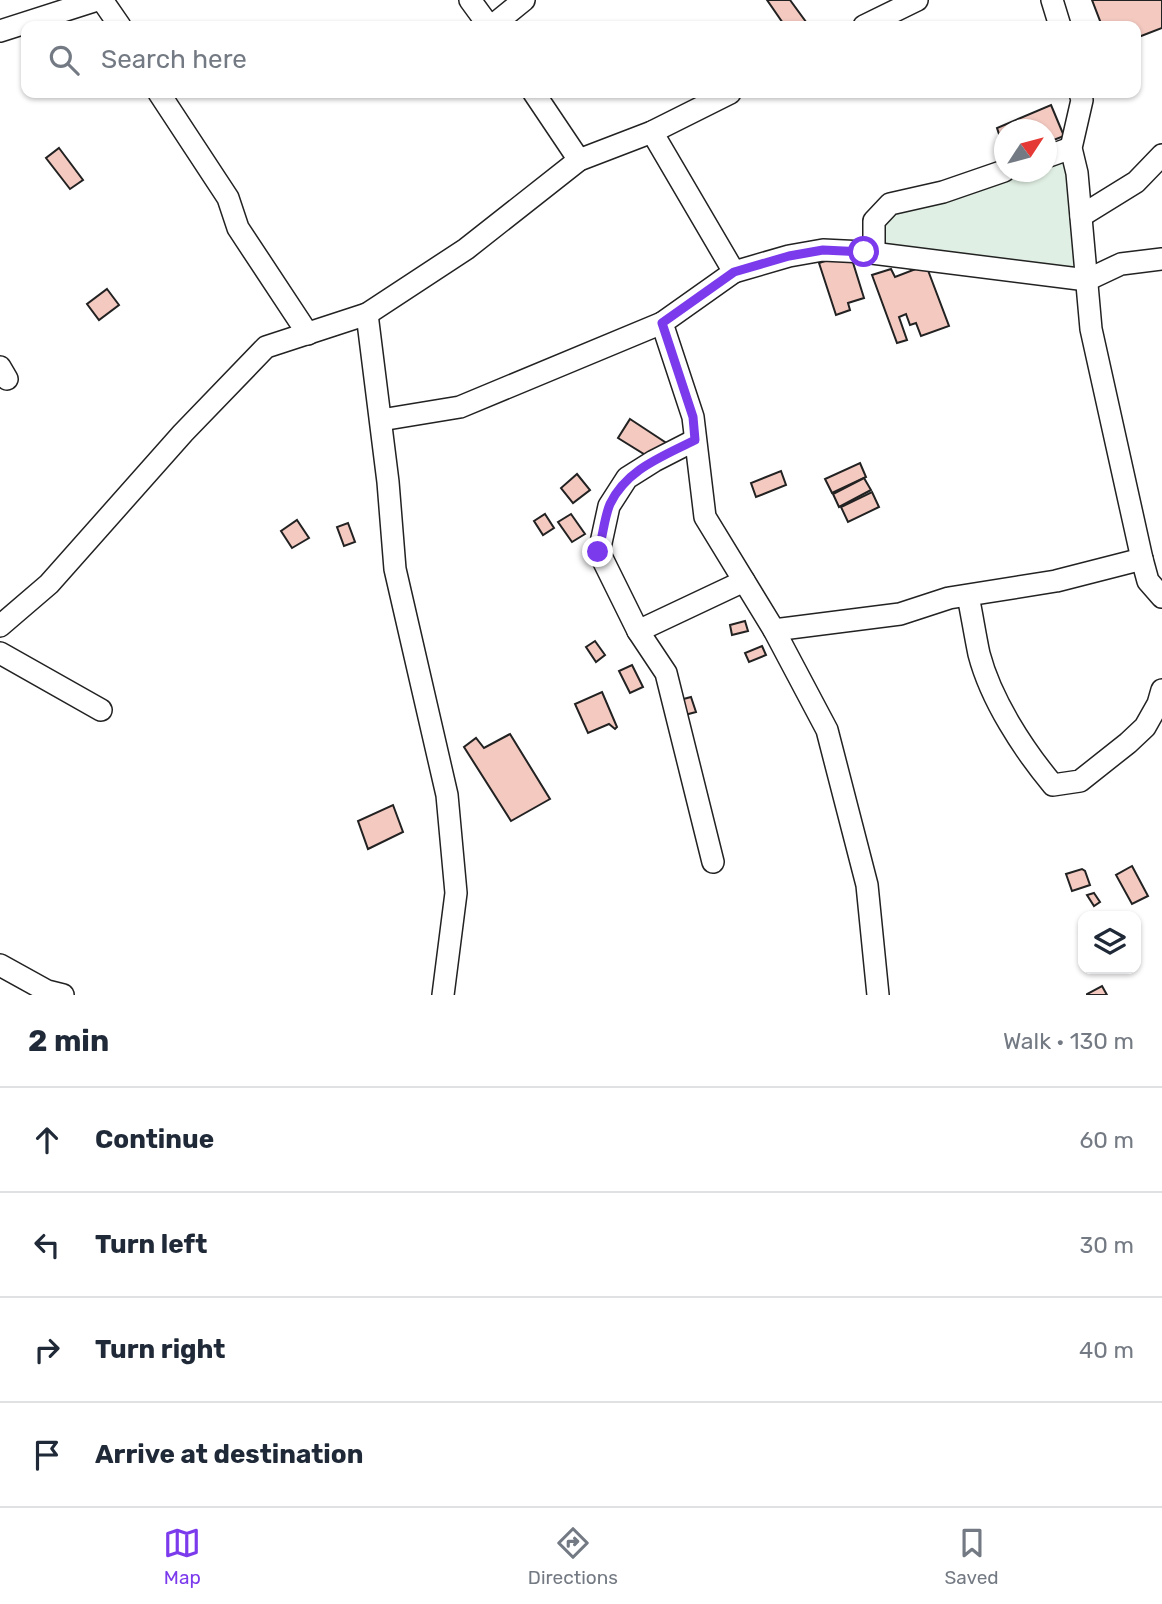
<!DOCTYPE html>
<meta charset="utf-8">
<style>
:root{--surface:#fff;--page:#f6f6f7;--text:#1f2937;--muted:#747a83;--line:#e0e1e3;--accent:#7c3aed}
body{margin:0;font-family:Rubik,sans-serif;background:var(--page);color:var(--text)}
.controls{position:absolute;right:21px;bottom:21px;display:grid;overflow:hidden;border-radius:14px;box-shadow:0 2px 5px #0004}
.controls button{width:63px;height:63px;display:grid;place-items:center;padding:0;border:0;border-bottom:2px solid var(--line);background:var(--surface);color:var(--text);font:35px sans-serif}
.compass{position:absolute;left:994px;top:119px;width:63px;height:63px;border-radius:50%;background:var(--surface);box-shadow:0 2px 5px #0004;rotate:54deg}
.stop{position:absolute;width:21px;height:21px;margin:-16px;border:5px solid #7c3aed;border-radius:50%;background:#fff}
.stop.end{background:#7c3aed;border-color:#fff;box-shadow:0 2px 7px #0008}
.list{margin:0;padding:0;list-style:none}
h2{display:flex;justify-content:space-between;align-items:center;height:91px;margin:0;padding:0 28px;font-size:30px}
h2 small{font-size:23px;font-weight:400;color:var(--muted)}
.list li{display:grid;grid-template-columns:46px 1fr auto;gap:21px;align-items:center;box-sizing:border-box;height:105px;padding:0 28px;border-top:2px solid var(--line)}
.list b{display:block;font-size:26px;white-space:nowrap}
.list em{font-size:23px;font-style:normal;color:var(--muted)}
.icon{flex:none;width:38px;height:38px;fill:none;stroke:currentColor;stroke-width:2;stroke-linecap:round;stroke-linejoin:round}
.map{position:relative;flex:none;width:1162px;height:995px;overflow:hidden}
.search{position:absolute;background:var(--surface);box-shadow:0 2px 5px #0004;left:21px;right:21px;top:21px;height:77px;display:flex;align-items:center;gap:18px;box-sizing:border-box;padding:0 24px;border-radius:14px;color:var(--muted);font-size:26px}
.sheet{height:511px;background:var(--surface)}
nav{display:flex;justify-content:space-around;align-items:center;box-sizing:border-box;height:98px;border-top:2px solid var(--line);background:var(--surface);font-size:19px;color:var(--muted)}
nav a{display:grid;justify-items:center;gap:4px}
nav .on{color:var(--accent)}
.map>svg:first-child{display:block}
.green{fill:#e0efe3;stroke:#6f6f6f;stroke-width:2}
.building{fill:#f3c9c0;stroke:#222;stroke-width:2}
.lines{fill:none;stroke-linecap:round;stroke-linejoin:round}
.minor-casing{stroke:#222;stroke-width:24}
.minor{stroke:#fff;stroke-width:21}
.route{stroke:#7c3aed;stroke-width:9}
</style>
<div class="map">
<svg width="1162" height="995" viewBox="0 0 1162 995">
<rect width="100%" height="100%" fill="#fff"/>
<polygon class="green" points="1067,156 1081,272 881,250 879,225 897,209 1021,172 1046,172 1047,163"/>
<g class="building">
<polygon points="767,0 790,0 809,26 785,26"/>
<polygon points="1092,0 1162,0 1162,28 1136,38 1136,26 1102,26"/>
<polygon points="1051,105 1064,136 1046,143 1046,130 1004,130 1004,149 997,128"/>
<polygon points="59,148 83,180 70,189 46,158"/>
<polygon points="850,253 864,298 848,303 850,310 836,315 819,263"/>
<polygon points="926,265 949,326 921,336 916,323 910,325 906,314 899,317 907,340 897,343 872,275 891,269 895,277"/>
<polygon points="107,289 119,305 99,320 87,304"/>
<polygon points="630,419 671,446 652,459 618,438"/>
<polygon points="860,463 866,477 832,493 825,479"/>
<polygon points="781,471 786,485 756,497 751,483"/>
<polygon points="577,474 590,490 573,503 561,488"/>
<polygon points="864,478 871,490 839,507 833,494"/>
<polygon points="872,492 879,507 848,522 841,507"/>
<polygon points="545,514 554,528 543,535 534,521"/>
<polygon points="571,514 585,534 572,542 558,522"/>
<polygon points="297,520 309,538 292,548 281,531"/>
<polygon points="348,523 355,542 344,546 337,527"/>
<polygon points="745,621 748,631 732,635 730,625"/>
<polygon points="595,641 605,655 596,662 586,647"/>
<polygon points="762,646 766,655 749,662 745,653"/>
<polygon points="632,665 643,687 630,693 619,671"/>
<polygon points="602,692 617,727 615,729 609,724 588,733 575,704"/>
<polygon points="691,697 696,712 681,716 676,701"/>
<polygon points="510,734 550,799 511,821 464,747 476,738 484,748"/>
<polygon points="393,805 403,832 368,849 358,821"/>
<polygon points="1132,866 1148,896 1132,904 1116,875"/>
<polygon points="1082,869 1085,871 1090,885 1072,891 1066,874"/>
<polygon points="1094,893 1100,902 1094,906 1087,895"/>
<polygon points="1102,986 1107,995 1087,995 1087,994"/>
</g>
<g class="lines">
<defs>
<g id="minor">
<polyline points="102,0 120,26"/>
<polyline points="470,0 489,26"/>
<polyline points="1052,0 1060,26"/>
<polyline points="492,26 524,0"/>
<polyline points="864,26 917,0"/>
<polyline points="0,31 97,0"/>
<polyline points="159,93 228,198 238,228 308,334"/>
<polyline points="534,93 579,160"/>
<polyline points="1080,93 1082,100 1071,148 1077,173 1091,329 1142,559 1148,581 1162,597"/>
<polyline points="652,132 734,272 662,323 693,417 705,517 774,630 827,730 867,885 878,995"/>
<polyline points="1046,157 1071,148"/>
<polyline points="1081,216 1136,182 1162,155"/>
<polyline points="874,253 874,221 890,204 943,192 1004,171"/>
<polyline points="734,272 789,256 823,250 864,252 1087,280 1121,264 1162,259"/>
<polyline points="367,314 388,482 395,569 447,795 456,893 443,995"/>
<polyline points="0,367 7,379"/>
<polyline points="381,420 460,407 662,323"/>
<polyline points="695,440 654,461 627,478 609,506 599,552 638,631 666,673 713,862"/>
<path d="M968,596C972,615 975,635 979,654C991,700 1023,749 1053,785L1080,781L1128,743L1145,727L1158,704L1162,690"/>
<polyline points="0,626 49,584 183,433 266,347 367,314 466,249 579,160 652,132 730,93"/>
<polyline points="774,630 900,614 949,598 1056,581 1142,559"/>
<polyline points="638,631 744,581"/>
<polyline points="0,653 101,710"/>
<polyline points="0,965 47,991 63,995"/>
</g>
</defs>
<use href="#minor" class="minor-casing"/>
<use href="#minor" class="minor"/>
</g>
<g class="lines">
<path class="route" d="M598,552C603,537 604,518 610,504C627,469 662,457 695,440L693,417L662,323L734,272L789,256L823,250L864,252"/>
</g>
</svg>
<div class="controls">
<button><svg class="icon" aria-label="layers" viewBox="0 0 24 24"><path d="M12 4l9 5-9 5-9-5zM3 14l9 5 9-5"/></svg></button>
</div>
<svg class="compass" viewBox="-18 -18 36 36"><path d="M0-13l5 13h-10z" fill="#e53935"/><path d="M0 13l5-13h-10z" fill="#747a83"/></svg>
<div class="stop" style="left:864px;top:252px"></div>
<div class="stop end" style="left:598px;top:552px"></div>
<div class="search"><svg class="icon" aria-label="search" viewBox="0 0 24 24"><circle cx="10" cy="10" r="6"/><path d="M15 15l6 6"/></svg>Search here</div>
</div>
<section class="sheet">
<h2>2 min<small>Walk · 130 m</small></h2>
<ul class="list">
<li><svg class="icon" aria-label="ahead" viewBox="0 0 24 24"><path d="M12 20V5M6 11l6-6 6 6"/></svg><div><b>Continue</b></div><em>60 m</em></li>
<li><svg class="icon" aria-label="left" viewBox="0 0 24 24"><path d="M17 20v-9H6M10 6l-5 5 5 5"/></svg><div><b>Turn left</b></div><em>30 m</em></li>
<li><svg class="icon" aria-label="right" viewBox="0 0 24 24"><path d="M7 20v-9h11M14 6l5 5-5 5"/></svg><div><b>Turn right</b></div><em>40 m</em></li>
<li><svg class="icon" aria-label="arrive" viewBox="0 0 24 24"><path d="M6 21V4h12l-3 4 3 4H6"/></svg><div><b>Arrive at destination</b></div></li>
</ul>
</section>
<nav>
<a class="on"><svg class="icon" aria-label="map" viewBox="0 0 24 24"><path d="M3 6l6-2 6 2 6-2v14l-6 2-6-2-6 2zM9 4v14M15 6v14"/></svg>Map</a>
<a><svg class="icon" aria-label="directions" viewBox="0 0 24 24"><path d="M12 3l9 9-9 9-9-9zM9 14v-3h6M13 9l2 2-2 2"/></svg>Directions</a>
<a><svg class="icon" aria-label="saved" viewBox="0 0 24 24"><path d="M7 4h10v16l-5-4-5 4z"/></svg>Saved</a>
</nav>
